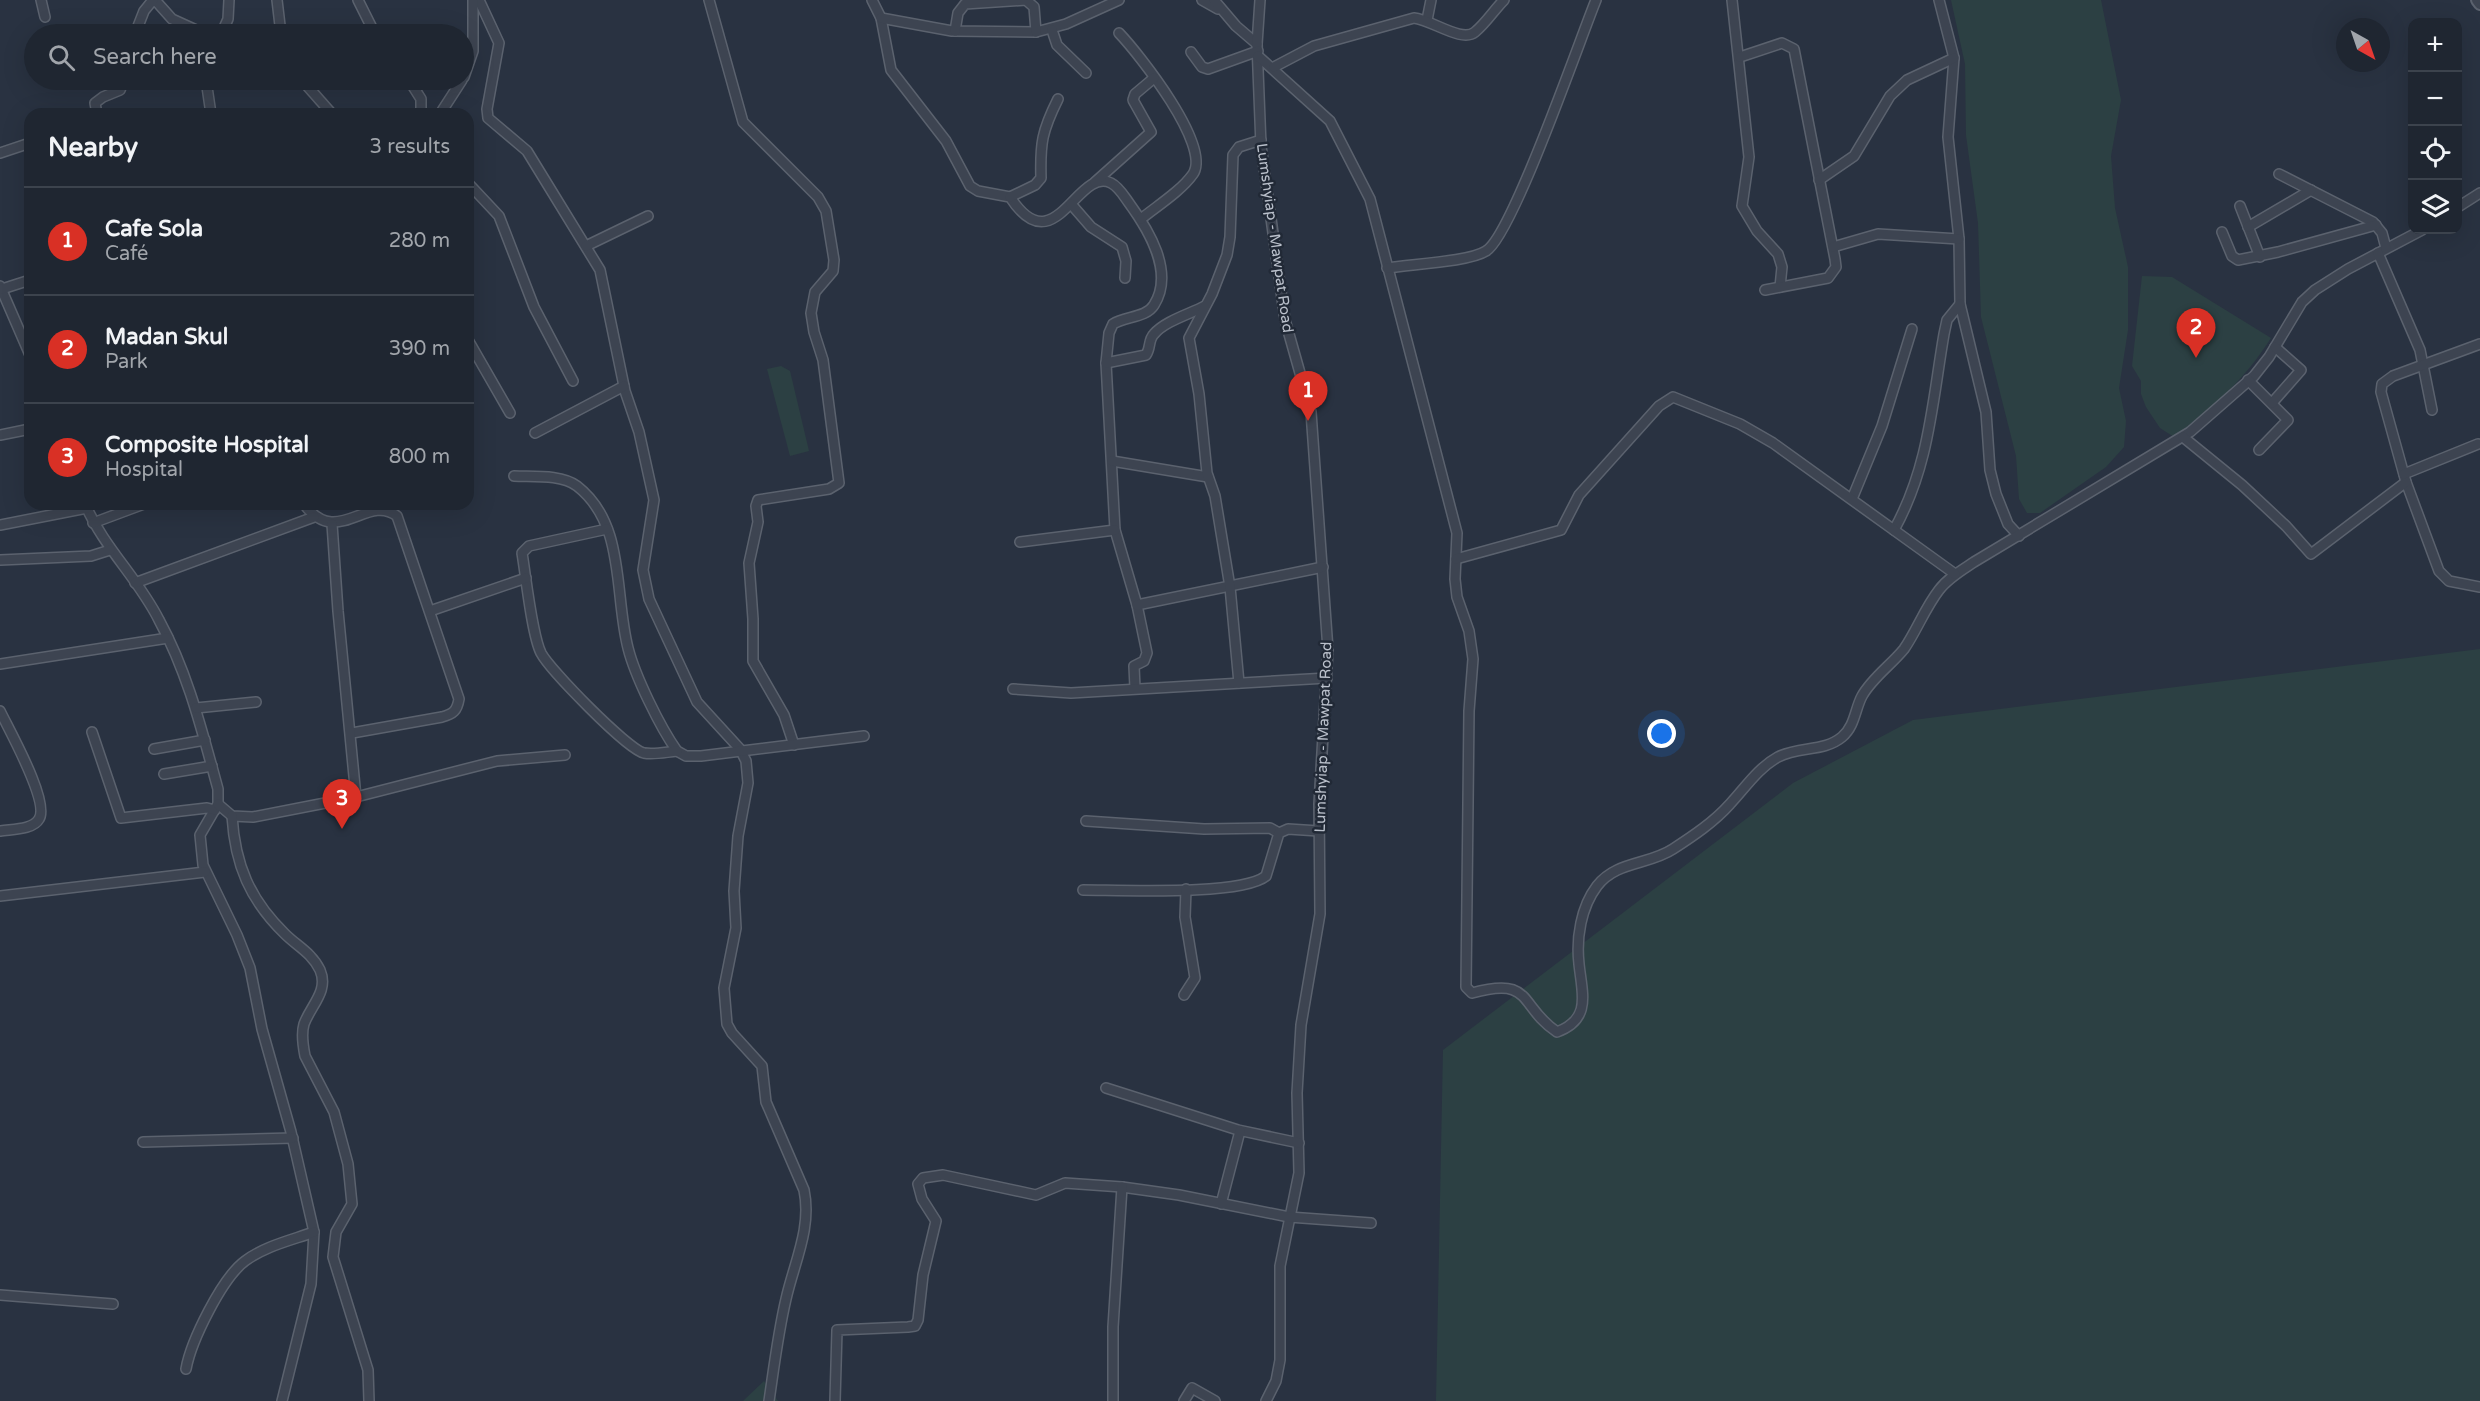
<!DOCTYPE html>
<meta charset="utf-8">
<style>
:root{--surface:#1f2631;--page:#272e39;--text:#f1f3f6;--muted:#a1a5ab;--line:#3c434d;--accent:#d93025}
body{margin:0;font-family:"Varela Round",sans-serif;background:var(--page);color:var(--text)}
.controls{position:absolute;right:18px;top:18px;display:grid;overflow:hidden;border-radius:12px;box-shadow:0 6px 24px #0002}
.controls button{width:54px;height:54px;display:grid;place-items:center;padding:0;border:0;border-bottom:2px solid var(--line);background:var(--surface);color:var(--text);font:30px sans-serif}
.compass{position:absolute;left:2336px;top:18px;width:54px;height:54px;border-radius:50%;background:var(--surface);box-shadow:0 6px 24px #0002;rotate:140deg}
.you{position:absolute;left:1662px;top:734px;width:21px;height:21px;margin:-15px;border:4px solid #fff;border-radius:50%;background:#1a73e8;box-shadow:0 0 0 9px #1a73e833}
.badge{display:grid;place-items:center;width:39px;height:39px;border-radius:50%;background:var(--accent);color:#fff;font-size:20px;font-weight:700}
.pin{position:absolute;translate:-50% -50px;filter:drop-shadow(0 2px 3px #0008)}
.pin::after{content:'';position:absolute;top:32px;width:21px;height:18px;background:inherit;clip-path:polygon(0 0,100% 0,50% 100%)}
.list{margin:0;padding:0;list-style:none}
h2{display:flex;justify-content:space-between;align-items:center;height:78px;margin:0;padding:0 24px;font-size:26px}
h2 small{font-size:20px;font-weight:400;color:var(--muted)}
.list li{display:grid;grid-template-columns:39px 1fr auto;gap:18px;align-items:center;box-sizing:border-box;height:108px;padding:0 24px;border-top:2px solid var(--line)}
.list b{display:block;font-size:22px;white-space:nowrap}
.list p{margin:0;font-size:20px;white-space:nowrap;color:var(--muted)}
.list em{font-size:20px;font-style:normal;color:var(--muted)}
.icon{flex:none;width:33px;height:33px;fill:none;stroke:currentColor;stroke-width:2;stroke-linecap:round;stroke-linejoin:round}
.map{position:relative;flex:none;width:2480px;height:1401px;overflow:hidden}
.search{position:absolute;background:var(--surface);box-shadow:0 6px 24px #0002;left:24px;top:24px;width:450px;height:66px;display:flex;align-items:center;gap:15px;box-sizing:border-box;padding:0 21px;border-radius:33px;color:var(--muted);font-size:22px}
.panel{position:absolute;background:var(--surface);box-shadow:0 6px 24px #0002;left:24px;top:108px;width:450px;height:402px;border-radius:18px}
.map>svg:first-child{display:block}
.green{fill:#2c4043}
.lines{fill:none;stroke-linecap:round;stroke-linejoin:round}
.minor-casing{stroke:#5b626e;stroke-width:12}
.tertiary-casing{stroke:#5b626e;stroke-width:14}
.minor{stroke:#3d4451;stroke-width:9}
.tertiary{stroke:#3d4451;stroke-width:10}
.labels{text-anchor:middle;dominant-baseline:central;stroke-width:5;stroke-linejoin:round;paint-order:stroke}
.street-label{font-size:15px;fill:#bac0cb;stroke:#212936}
</style>
<div class="map">
<svg width="2480" height="1401" viewBox="0 0 2480 1401">
<rect width="100%" height="100%" fill="#293241"/>
<g class="green">
<polygon points="1951,0 2101,0 2121,100 2111,156 2115,208 2128,267 2128,330 2119,388 2126,421 2124,447 2106,467 2040,513 2027,513 2019,499 2016,456 1981,317 1978,223 1966,135 1965,64"/>
<path d="M2142,276L2172,277L2271,338C2245,379 2213,408 2174,437L2160,428L2146,407L2141,394V381L2132,366Z"/>
<polygon points="781,366 790,371 809,451 790,456 767,369"/>
<polygon points="2480,649 2480,1401 1436,1401 1443,1050 1793,783 1913,720"/>
<polygon points="764,1381 778,1401 743,1401"/>
</g>
<g class="lines">
<defs>
<g id="minor">
<polyline points="41,0 45,17"/>
<polyline points="155,0 172,19 205,34"/>
<polyline points="277,0 281,34"/>
<polyline points="358,0 375,34"/>
<path d="M479,0L499,43L487,109L488,118L527,151L600,270L625,391L639,432L654,500L643,570L649,599L697,702L740,749L746,761L748,783L738,836L734,891L736,928L724,988L727,1024L732,1033L762,1066L766,1102L804,1190C812,1228 794,1263 786,1299C778,1333 774,1367 769,1401"/>
<polyline points="709,0 743,122 818,197 826,211 834,260 833,271 815,292 811,313 814,332 823,360 839,483 829,489 758,500 756,506 758,522 749,563 753,619 753,661 784,715 794,745"/>
<path d="M872,0L881,18L891,70L946,141L970,186L978,191L1010,197C1055,266 1077,166 1111,183C1119,187 1124,196 1129,203C1148,229 1175,272 1154,305C1146,318 1125,316 1113,324L1109,333L1106,363L1115,530L1137,605L1147,653L1144,661L1134,666L1135,688"/>
<polyline points="1202,0 1218,9"/>
<polyline points="1214,0 1236,26 1257,44"/>
<polyline points="1260,0 1257,44 1261,146 1285,320 1311,412 1328,650 1319,804 1320,914 1301,1025 1297,1093 1299,1173 1280,1266 1280,1360 1276,1381 1266,1401"/>
<polyline points="1732,0 1749,157 1742,206 1757,231 1778,254 1782,267 1780,287"/>
<polyline points="1939,0 1954,58 1948,137 1959,239 1960,304 1986,412 1990,470 1996,494 2008,524 2019,536"/>
<polyline points="881,18 952,31 1036,32 1066,24 1119,0"/>
<polyline points="1427,20 1431,0"/>
<polyline points="1052,30 1057,45 1086,73"/>
<polyline points="955,31 958,13 965,4 1026,0 1034,7 1036,32"/>
<path d="M1119,33C1139,54 1212,146 1193,174C1181,191 1157,206 1141,219"/>
<polyline points="135,34 144,11 153,0"/>
<polyline points="213,34 223,30 228,19 229,0"/>
<polyline points="1191,52 1202,67 1208,69 1258,51"/>
<path d="M1258,56L1330,121L1370,199L1457,533L1455,579L1457,597L1469,631L1473,659L1469,711L1466,987L1472,993C1534,976 1518,1006 1557,1032C1592,1019 1582,993 1579,964C1576,938 1581,907 1597,886C1616,861 1649,865 1673,849C1693,836 1714,822 1730,804C1745,788 1758,768 1778,757C1799,746 1824,752 1842,737C1855,726 1855,709 1862,696C1872,678 1891,665 1904,649C1917,630 1925,608 1939,590C1948,578 1962,570 1974,562L2190,432L2254,376L2269,357L2302,302L2315,290L2348,269L2422,230"/>
<polyline points="1740,57 1782,43 1794,49 1835,259 1836,267 1828,278 1765,290"/>
<path d="M1274,67L1314,46L1414,18C1432,20 1462,43 1475,32C1486,23 1494,10 1504,0"/>
<polyline points="464,77 473,51 473,0"/>
<polyline points="206,80 211,114"/>
<polyline points="302,80 332,114"/>
<polyline points="409,80 421,99 421,114"/>
<polyline points="97,114 95,103 103,97 120,90 124,80"/>
<polyline points="440,114 462,80"/>
<polyline points="0,153 30,143"/>
<polyline points="2279,174 2373,222 2382,233 2386,248"/>
<polyline points="1819,180 1854,156 1890,96 1907,80 1954,58"/>
<polyline points="1095,182 1151,132 1133,100 1135,94 1154,78"/>
<polyline points="468,183 499,216 534,307 573,381"/>
<path d="M1010,197L1035,185L1041,178C1040,143 1042,131 1058,99"/>
<polyline points="1071,204 1091,227 1122,247 1126,261 1125,278"/>
<polyline points="2240,206 2260,257"/>
<polyline points="2458,207 2480,193"/>
<polyline points="2248,227 2311,190"/>
<polyline points="2222,232 2232,256 2238,260 2278,252 2376,225"/>
<polyline points="586,246 648,216"/>
<polyline points="1833,247 1878,234 1959,239"/>
<polyline points="2378,253 2420,350 2432,410"/>
<path d="M1387,268C1410,264 1469,262 1486,251C1512,236 1580,39 1596,0"/>
<polyline points="0,286 30,355"/>
<polyline points="2,289 30,280"/>
<polyline points="468,340 510,413"/>
<polyline points="2480,344 2393,376 2382,384 2381,392 2406,482 2439,571 2449,581 2480,587"/>
<path d="M1106,363L1146,355C1151,348 1148,340 1154,334C1165,321 1190,314 1205,306"/>
<polyline points="2248,380 2288,420 2259,450"/>
<polyline points="2272,403 2301,370 2275,347"/>
<polyline points="535,433 624,386"/>
<polyline points="0,435 30,429"/>
<polyline points="2183,437 2242,485 2286,526 2311,554 2406,482"/>
<polyline points="1112,461 1208,477"/>
<polyline points="2404,474 2478,444"/>
<path d="M514,476C532,477 561,474 577,486C626,524 614,594 628,648C635,676 660,727 677,751L686,756H701L864,736"/>
<polyline points="1852,499 1882,426 1912,329"/>
<path d="M85,504C104,548 138,578 159,620C188,673 202,731 218,789V804L200,835L203,865L237,935L250,968L262,1029L291,1132L314,1232L311,1284L282,1401"/>
<path d="M304,504C337,549 367,493 397,516L459,699C457,711 453,714 442,717L352,733"/>
<polyline points="93,523 144,504"/>
<polyline points="332,524 338,611 356,797"/>
<polyline points="0,525 87,508"/>
<path d="M607,529L529,546L522,553C526,577 532,635 541,653C550,670 627,749 644,753C654,755 666,752 677,751"/>
<path d="M1894,530C1929,467 1932,404 1944,334L1947,320L1960,304"/>
<polyline points="1020,542 1115,530"/>
<polyline points="1456,559 1561,530 1579,495 1659,406 1673,397 1740,424 1773,443 1955,574"/>
<polyline points="0,560 91,556 110,550"/>
<polyline points="135,583 314,517"/>
<polyline points="1137,605 1323,567"/>
<polyline points="430,611 526,578"/>
<polyline points="0,664 168,638"/>
<polyline points="1239,683 1230,587 1215,496 1207,473 1199,394 1189,338 1212,294 1227,255 1230,237 1233,155 1239,147 1261,140"/>
<polyline points="1013,689 1071,693 1327,678"/>
<polyline points="196,708 256,702"/>
<path d="M0,711C9,730 50,802 39,819C33,830 11,829 0,831"/>
<polyline points="92,732 121,818 207,808 215,810"/>
<polyline points="154,749 205,740"/>
<polyline points="164,774 212,766"/>
<polyline points="218,804 232,816 253,817 356,797 497,761 565,755"/>
<path d="M232,816C235,865 250,900 285,934C297,946 312,953 320,970C329,991 311,1005 304,1024C301,1034 303,1046 305,1056L334,1112L348,1164L352,1204L336,1232L333,1257L368,1370L369,1401"/>
<polyline points="1086,821 1204,829 1270,828 1279,833"/>
<path d="M1083,890C1120,890 1241,896 1266,876L1279,833L1288,829L1319,831"/>
<polyline points="0,896 205,872"/>
<polyline points="1184,995 1195,978 1185,917 1186,889"/>
<polyline points="1106,1088 1238,1130 1299,1143"/>
<polyline points="143,1142 293,1138"/>
<polyline points="1221,1204 1240,1131"/>
<polyline points="0,1295 113,1304"/>
<path d="M186,1369C191,1341 222,1278 245,1261C265,1246 292,1240 314,1232"/>
<polyline points="835,1401 837,1330 908,1327 915,1326 918,1320 923,1275 936,1221 922,1199 918,1184 923,1178 943,1175 1036,1195 1065,1183 1122,1187 1179,1195 1289,1217 1371,1223"/>
<polyline points="1113,1401 1113,1327 1122,1187"/>
<polyline points="1184,1401 1192,1388 1215,1401"/>
</g>
<polyline id="tertiary" points="2477,0 2480,4"/>
</defs>
<use href="#minor" class="minor-casing"/>
<use href="#tertiary" class="tertiary-casing"/>
<use href="#minor" class="minor"/>
<use href="#tertiary" class="tertiary"/>
</g>
<g class="labels">
<g class="street-label">
<text transform="translate(1275 238) rotate(82)">Lumshyiap - Mawpat Road</text>
<text transform="translate(1323 737) rotate(-88)">Lumshyiap - Mawpat Road</text>
</g>
</g>
</svg>
<div class="controls">
<button>+</button>
<button>−</button>
<button><svg class="icon" aria-label="locate" viewBox="0 0 24 24"><circle cx="12" cy="12" r="6"/><path d="M12 2v4M12 18v4M2 12h4M18 12h4"/></svg></button>
<button><svg class="icon" aria-label="layers" viewBox="0 0 24 24"><path d="M12 4l9 5-9 5-9-5zM3 14l9 5 9-5"/></svg></button>
</div>
<svg class="compass" viewBox="-18 -18 36 36"><path d="M0-13l5 13h-10z" fill="#e53935"/><path d="M0 13l5-13h-10z" fill="#a1a5ab"/></svg>
<div class="you"></div>
<div class="pin badge" style="left:1308px;top:421px">1</div>
<div class="pin badge" style="left:2196px;top:358px">2</div>
<div class="pin badge" style="left:342px;top:829px">3</div>
<div class="search"><svg class="icon" aria-label="search" viewBox="0 0 24 24"><circle cx="10" cy="10" r="6"/><path d="M15 15l6 6"/></svg>Search here</div>
<section class="panel">
<h2>Nearby<small>3 results</small></h2>
<ul class="list">
<li><span class="badge">1</span><div><b>Cafe Sola</b><p>Café</p></div><em>280 m</em></li>
<li><span class="badge">2</span><div><b>Madan Skul</b><p>Park</p></div><em>390 m</em></li>
<li><span class="badge">3</span><div><b>Composite Hospital</b><p>Hospital</p></div><em>800 m</em></li>
</ul>
</section>
</div>
